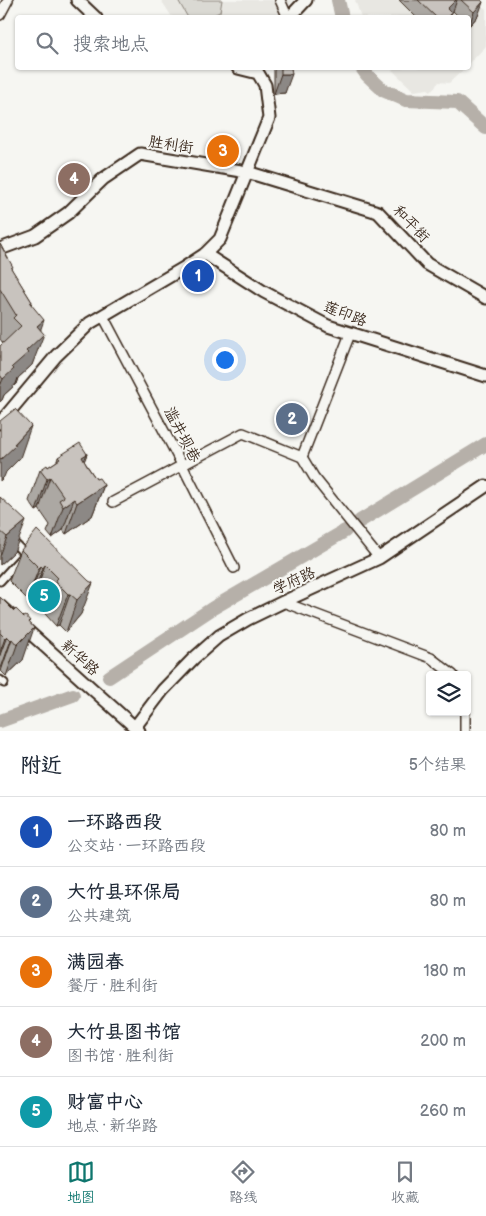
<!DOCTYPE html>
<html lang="zh">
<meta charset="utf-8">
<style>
:root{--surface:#fff;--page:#f2f2f3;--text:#1f2937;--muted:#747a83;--line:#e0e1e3;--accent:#0f766e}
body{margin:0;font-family:"Balsamiq Sans","LXGW WenKai TC",sans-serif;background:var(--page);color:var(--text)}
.controls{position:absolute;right:15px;bottom:15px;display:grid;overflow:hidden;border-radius:5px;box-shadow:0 1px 4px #0004}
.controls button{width:45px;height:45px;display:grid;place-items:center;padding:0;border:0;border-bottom:1px solid var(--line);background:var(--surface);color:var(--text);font:25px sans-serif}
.you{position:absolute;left:224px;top:359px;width:18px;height:18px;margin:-12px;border:4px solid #fff;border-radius:50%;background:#1a73e8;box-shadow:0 0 0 8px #1a73e833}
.badge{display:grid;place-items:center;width:32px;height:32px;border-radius:50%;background:var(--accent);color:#fff;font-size:16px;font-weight:700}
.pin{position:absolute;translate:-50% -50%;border:2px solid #fff;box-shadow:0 1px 5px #0006}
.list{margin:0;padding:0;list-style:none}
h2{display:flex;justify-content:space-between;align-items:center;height:65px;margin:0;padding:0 20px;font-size:21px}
h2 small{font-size:16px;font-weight:400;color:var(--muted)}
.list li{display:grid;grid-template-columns:32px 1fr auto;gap:15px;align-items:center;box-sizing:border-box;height:70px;padding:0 20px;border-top:1px solid var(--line)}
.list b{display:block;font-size:19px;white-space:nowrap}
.list p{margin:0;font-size:16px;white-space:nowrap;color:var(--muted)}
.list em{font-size:16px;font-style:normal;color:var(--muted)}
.icon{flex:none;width:28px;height:28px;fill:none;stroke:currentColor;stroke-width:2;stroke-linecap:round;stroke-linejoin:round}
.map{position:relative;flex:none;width:486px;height:731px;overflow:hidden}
.search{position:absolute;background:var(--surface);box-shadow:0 1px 4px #0004;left:15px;right:15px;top:15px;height:55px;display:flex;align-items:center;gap:12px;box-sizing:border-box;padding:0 18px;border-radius:5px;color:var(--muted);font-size:19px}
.sheet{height:415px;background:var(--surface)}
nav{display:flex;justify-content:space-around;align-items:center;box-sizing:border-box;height:70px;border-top:1px solid var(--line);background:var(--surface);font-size:14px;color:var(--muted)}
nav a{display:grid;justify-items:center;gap:2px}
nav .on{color:var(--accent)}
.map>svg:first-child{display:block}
.built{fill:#e8e7e2}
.green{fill:#dad9d3;stroke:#8a8278}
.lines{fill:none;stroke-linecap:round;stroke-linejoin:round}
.river{stroke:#b6b0a9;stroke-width:14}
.pedestrian-casing{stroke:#3b2a1e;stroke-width:11}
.minor-casing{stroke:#3b2a1e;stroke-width:12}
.tertiary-casing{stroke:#3b2a1e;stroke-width:15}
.pedestrian{stroke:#f6f6f2;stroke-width:7}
.minor{stroke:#f6f6f2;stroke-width:9}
.tertiary{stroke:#f6f6f2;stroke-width:11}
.wall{fill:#aca8a3;stroke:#3b2a1e}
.shaded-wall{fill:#8c8885;stroke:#3b2a1e}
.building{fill:#c8c3be;stroke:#3b2a1e}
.labels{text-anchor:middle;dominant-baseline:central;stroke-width:4;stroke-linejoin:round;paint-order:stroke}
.street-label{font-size:15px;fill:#3b2a1e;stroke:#f6f6f2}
</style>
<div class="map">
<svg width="486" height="731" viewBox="0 0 486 731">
<rect width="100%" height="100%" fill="#f6f6f2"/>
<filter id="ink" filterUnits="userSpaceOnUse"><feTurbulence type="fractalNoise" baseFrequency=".02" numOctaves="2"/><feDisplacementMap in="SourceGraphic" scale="10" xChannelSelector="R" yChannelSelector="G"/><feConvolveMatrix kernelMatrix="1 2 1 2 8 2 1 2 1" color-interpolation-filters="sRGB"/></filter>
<g filter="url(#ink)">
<g class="built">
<polygon points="161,0 293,0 278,18 172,17"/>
<polygon points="355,0 474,0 486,9 486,46 469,64 468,18 361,17"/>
<polygon points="390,68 465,68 449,83 439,82 431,91 428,89 414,91"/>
</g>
<polygon class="green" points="178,0 222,0 220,12 209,17 189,18 187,16"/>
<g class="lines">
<g class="river">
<polyline points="338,0 342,18"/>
<polyline points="362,68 367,75 383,90 406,100 457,102 486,128"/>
<polyline points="360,521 486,444"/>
<polyline points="109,677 213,608 345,531"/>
<polyline points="0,721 73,695"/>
</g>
<defs>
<g id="pedestrian">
<polyline points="0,529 27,556"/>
<polyline points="0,581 21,558"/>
<polyline points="0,680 4,683"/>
</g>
<g id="minor">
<polyline points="280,0 288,18"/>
<polyline points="0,15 8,0"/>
<polyline points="103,316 182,465 234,568"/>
<polyline points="302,457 350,334"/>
<polyline points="113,502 243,433 302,457 314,477 379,558"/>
<polyline points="283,602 431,658 453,675"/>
<polyline points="465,712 465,731"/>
</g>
<g id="tertiary">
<polyline points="77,0 96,18"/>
<polyline points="289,18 306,0"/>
<polyline points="0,249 35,236 68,213 103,179 140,154 247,172 378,212 427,264 486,298"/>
<polyline points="205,254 264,292 328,326 486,376"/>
<polyline points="0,423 56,356 90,323 182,269 205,254 220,239 269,118 265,85 258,73 238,68"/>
<polyline points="0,606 139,731"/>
<polyline points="135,727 163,690 193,659 219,636 248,619 283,602 379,558 486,486"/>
</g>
</defs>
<use href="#pedestrian" class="pedestrian-casing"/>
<use href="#minor" class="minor-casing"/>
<use href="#tertiary" class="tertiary-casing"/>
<use href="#pedestrian" class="pedestrian"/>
<use href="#minor" class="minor"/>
<use href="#tertiary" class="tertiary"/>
</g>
<g class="wall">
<polygon points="399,0 481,0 478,16 469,26 468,18 460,18 453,11 451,14 449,18 417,18"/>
<polygon points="274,68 291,68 285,93 274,94"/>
<polygon points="0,244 12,270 32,302 31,305 41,330 32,365 18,378 16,384 4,395 2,400 0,402 0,346 3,343 0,339"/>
<polygon points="87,454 84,461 96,479 104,485 92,516 66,534 63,530 52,538 47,532 50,525 39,509 36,511 29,501 40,470 48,467 57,461 58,457"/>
<polygon points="0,497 14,552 0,565"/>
<polygon points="21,550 89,581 81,614 66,632 59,625 56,626 46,615 44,612 45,609 34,597 31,599 29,597 27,599 9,581"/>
<polygon points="0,597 14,611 29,623 23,660 6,676 1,671 0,671"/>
</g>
<g class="shaded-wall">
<polygon points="456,0 457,0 453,11 451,14 449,18 444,18 447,9"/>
<polygon points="483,2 478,16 469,26 474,12"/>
<polygon points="281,74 292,74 285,93 274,94"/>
<polygon points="44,320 37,340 44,334 32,365 18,378 16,384 4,395 2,400 0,402 0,386 3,379 12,367 37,326"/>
<polygon points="31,426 20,458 6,472 4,477 0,481 0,460"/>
<polygon points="87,454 75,485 82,457"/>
<polygon points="50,477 39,509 36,511 47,479"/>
<polygon points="104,485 92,516 66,534 77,503"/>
<polygon points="74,499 63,530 52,538 63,507"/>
<polygon points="26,521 14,552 0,565 0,556 7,537"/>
<polygon points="45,565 34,597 31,599 43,568"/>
<polygon points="41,566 29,597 27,599 39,568"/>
<polygon points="93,583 81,614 66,632 77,600"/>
<polygon points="68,594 70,594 59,625 56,626"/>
<polygon points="30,621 24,638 34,628 23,660 6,676 17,645 29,622"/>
<polygon points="7,636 0,655 0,652 5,638"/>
<polygon points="12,639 1,671 0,671 11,640"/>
</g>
<g class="building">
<polygon points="418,0 456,0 447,9 451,13 447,18 441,18 440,17 437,18"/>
<polygon points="461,0 481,0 483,2 474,12"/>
<polygon points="298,15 303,18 296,18"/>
<polygon points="281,68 291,68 292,74 281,74"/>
<polygon points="0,244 13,267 11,268 32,302 30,303 44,320 37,326 44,334 26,351 28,353 12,367 14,369 3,379 0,375 0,346 21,326 13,318 16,315 0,289"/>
<polygon points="15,409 31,426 14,444 16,445 0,460 0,421"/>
<polygon points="80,443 87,454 82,457 87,466 96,479 99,478 104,485 77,503 74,499 63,507 59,500 64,497 50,477 47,479 40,470 47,465 48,467 60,459 58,457"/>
<polygon points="0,497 26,521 7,537 0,531"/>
<polygon points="37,530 89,581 93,583 77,600 70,594 68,594 57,583 56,580 58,578 45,565 43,568 41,566 39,568 21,550"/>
<polygon points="0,597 14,611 16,609 24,617 26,616 30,621 29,622 34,628 17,645 12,639 11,640 7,636 5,638 0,633"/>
</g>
</g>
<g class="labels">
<g class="street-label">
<text transform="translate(171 145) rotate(9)">胜利街</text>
<text transform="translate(411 224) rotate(46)">和平街</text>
<text transform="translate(345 314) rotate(21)">莲印路</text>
<text transform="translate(182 435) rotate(62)">滥井坝巷</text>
<text transform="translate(294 581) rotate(-25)">学府路</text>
<text transform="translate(80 658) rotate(42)">新华路</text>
</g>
</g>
</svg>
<div class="controls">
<button><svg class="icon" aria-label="layers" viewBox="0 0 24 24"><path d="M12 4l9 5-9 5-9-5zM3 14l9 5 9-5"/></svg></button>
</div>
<div class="you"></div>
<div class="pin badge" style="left:198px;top:276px;background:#1a4fb4">1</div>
<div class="pin badge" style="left:292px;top:419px;background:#5c6f8a">2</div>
<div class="pin badge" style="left:223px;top:151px;background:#e8710a">3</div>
<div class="pin badge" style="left:74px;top:179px;background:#8d6e63">4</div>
<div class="pin badge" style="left:44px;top:596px;background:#0f9aa8">5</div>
<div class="search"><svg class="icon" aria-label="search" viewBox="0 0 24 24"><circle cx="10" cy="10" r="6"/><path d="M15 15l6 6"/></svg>搜索地点</div>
</div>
<section class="sheet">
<h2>附近<small>5个结果</small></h2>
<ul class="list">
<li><span class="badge" style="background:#1a4fb4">1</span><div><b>一环路西段</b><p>公交站 · 一环路西段</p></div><em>80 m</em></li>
<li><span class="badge" style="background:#5c6f8a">2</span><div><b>大竹县环保局</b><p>公共建筑</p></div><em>80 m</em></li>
<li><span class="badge" style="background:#e8710a">3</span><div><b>满园春</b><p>餐厅 · 胜利街</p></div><em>180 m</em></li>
<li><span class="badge" style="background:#8d6e63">4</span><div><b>大竹县图书馆</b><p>图书馆 · 胜利街</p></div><em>200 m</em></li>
<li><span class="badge" style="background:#0f9aa8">5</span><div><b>财富中心</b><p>地点 · 新华路</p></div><em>260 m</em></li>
</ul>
</section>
<nav>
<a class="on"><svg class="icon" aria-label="map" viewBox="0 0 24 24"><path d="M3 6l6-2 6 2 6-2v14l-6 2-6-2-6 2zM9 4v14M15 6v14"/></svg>地图</a>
<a><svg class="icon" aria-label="directions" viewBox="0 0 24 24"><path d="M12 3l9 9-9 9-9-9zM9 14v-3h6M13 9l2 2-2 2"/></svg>路线</a>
<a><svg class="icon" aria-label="saved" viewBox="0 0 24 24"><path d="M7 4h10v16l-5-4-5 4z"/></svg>收藏</a>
</nav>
